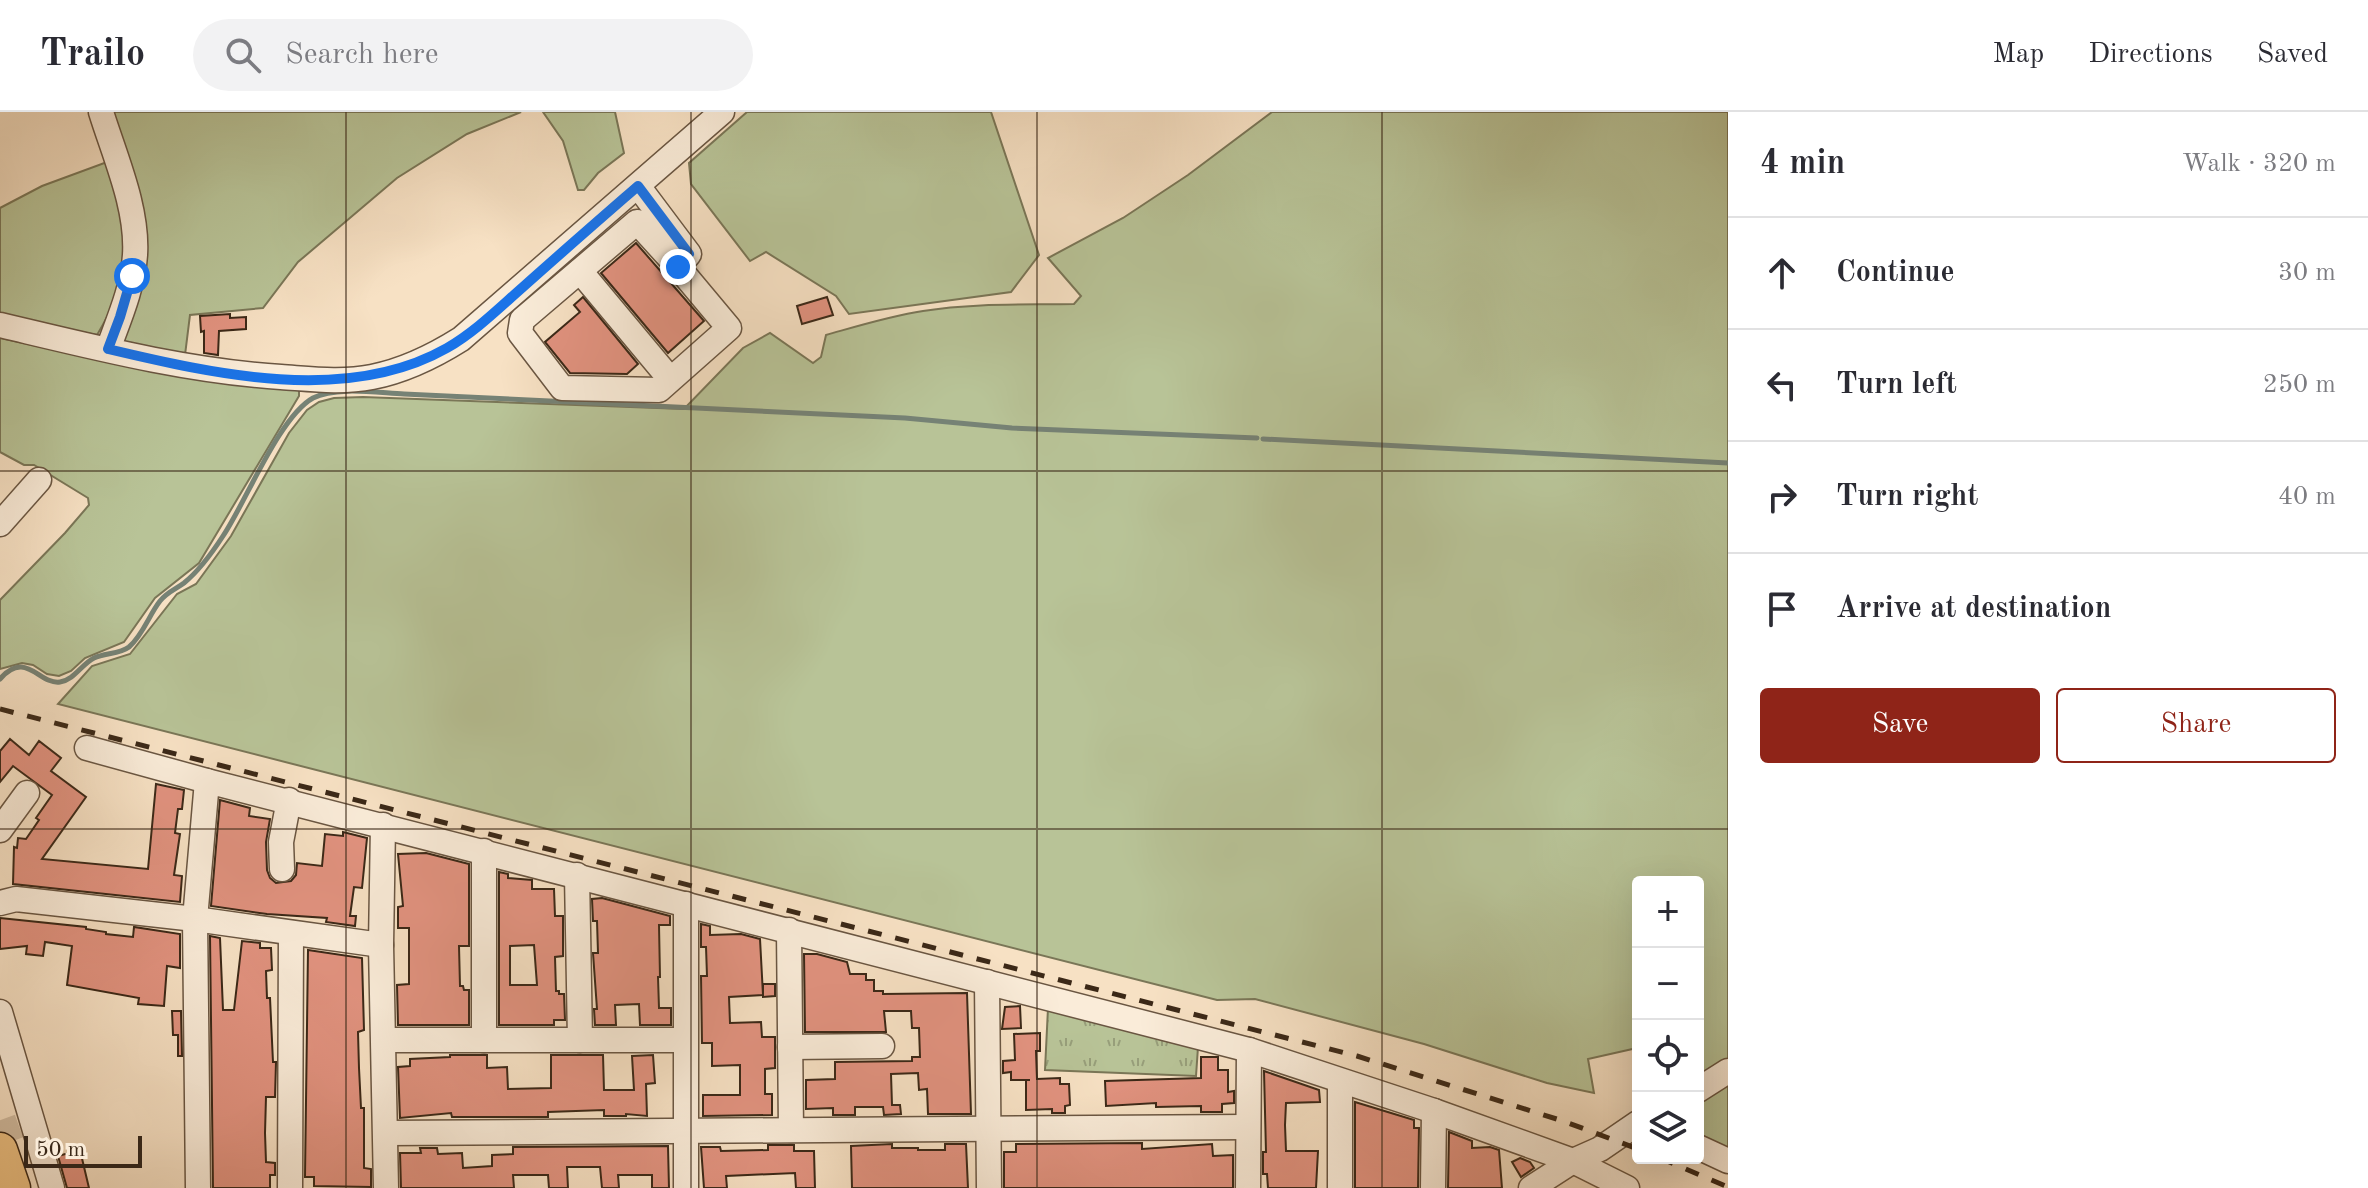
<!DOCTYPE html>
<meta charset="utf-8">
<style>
:root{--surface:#fff;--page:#f2f2f3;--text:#2b2b33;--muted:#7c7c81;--line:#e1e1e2;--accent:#8f2418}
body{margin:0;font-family:"Old Standard TT",serif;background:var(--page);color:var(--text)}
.controls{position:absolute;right:24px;bottom:24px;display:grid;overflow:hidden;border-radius:8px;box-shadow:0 8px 32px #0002}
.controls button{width:72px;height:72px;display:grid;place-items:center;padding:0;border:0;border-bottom:2px solid var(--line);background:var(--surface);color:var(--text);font:40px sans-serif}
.scale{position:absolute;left:24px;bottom:20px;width:118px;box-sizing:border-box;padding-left:8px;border:4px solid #3b2817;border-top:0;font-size:22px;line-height:28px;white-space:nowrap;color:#3b2817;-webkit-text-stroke:6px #faecd9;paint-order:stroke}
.stop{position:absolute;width:24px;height:24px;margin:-18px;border:6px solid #1a73e8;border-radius:50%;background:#fff}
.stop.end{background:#1a73e8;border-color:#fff;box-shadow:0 2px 8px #0008}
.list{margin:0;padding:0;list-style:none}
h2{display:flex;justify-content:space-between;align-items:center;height:104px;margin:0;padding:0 32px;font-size:34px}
h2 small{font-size:26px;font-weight:400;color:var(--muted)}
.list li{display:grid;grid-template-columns:52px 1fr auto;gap:24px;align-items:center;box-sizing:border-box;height:112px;padding:0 32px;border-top:2px solid var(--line)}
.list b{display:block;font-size:30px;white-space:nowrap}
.list em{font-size:26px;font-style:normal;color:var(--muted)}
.actions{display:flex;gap:16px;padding:24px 32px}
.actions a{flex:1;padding:18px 0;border:2px solid var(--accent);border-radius:8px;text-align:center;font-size:28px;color:var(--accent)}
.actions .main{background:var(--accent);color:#fff}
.icon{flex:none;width:44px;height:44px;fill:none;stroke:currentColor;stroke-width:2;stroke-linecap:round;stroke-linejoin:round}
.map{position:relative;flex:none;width:1728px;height:1076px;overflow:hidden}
header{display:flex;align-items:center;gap:48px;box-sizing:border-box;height:112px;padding:0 40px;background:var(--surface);border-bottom:2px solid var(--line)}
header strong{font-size:38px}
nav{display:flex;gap:44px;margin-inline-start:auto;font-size:28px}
.search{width:560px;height:72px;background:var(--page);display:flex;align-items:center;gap:20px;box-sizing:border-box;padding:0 28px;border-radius:44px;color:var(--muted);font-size:30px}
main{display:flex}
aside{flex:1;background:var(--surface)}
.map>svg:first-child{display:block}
.grass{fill:#b8c397;stroke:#7a7657;stroke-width:2}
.park{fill:url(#park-tufts);stroke:#7a7657;stroke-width:2}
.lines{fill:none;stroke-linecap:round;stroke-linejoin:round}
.stream{stroke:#768275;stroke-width:5}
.building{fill:#e1927f;stroke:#3b2817;stroke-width:2;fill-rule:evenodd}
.minor-tunnel{stroke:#d1bca1;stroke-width:24;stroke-dasharray:24 12;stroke-linecap:butt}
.minor-casing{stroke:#6a5642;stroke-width:27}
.highway-casing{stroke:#3b2817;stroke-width:37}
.minor{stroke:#faecd9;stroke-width:24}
.highway{stroke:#ecc082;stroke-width:34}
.rail{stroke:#3b2817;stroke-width:5;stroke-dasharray:14 14;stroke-linecap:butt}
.route{stroke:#1a73e8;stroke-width:10}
.grid{fill:none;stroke:#3b2817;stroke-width:2;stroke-opacity:0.55}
</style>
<header>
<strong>Trailo</strong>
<div class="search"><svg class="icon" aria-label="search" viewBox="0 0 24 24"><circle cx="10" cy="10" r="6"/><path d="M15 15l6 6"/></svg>Search here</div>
<nav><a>Map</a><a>Directions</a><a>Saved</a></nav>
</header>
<main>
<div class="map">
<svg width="1728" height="1076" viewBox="0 0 1728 1076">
<defs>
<pattern id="park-tufts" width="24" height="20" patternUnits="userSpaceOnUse" patternTransform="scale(2)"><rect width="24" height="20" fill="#b8c397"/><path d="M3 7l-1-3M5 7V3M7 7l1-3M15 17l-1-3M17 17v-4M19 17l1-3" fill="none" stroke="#979e7a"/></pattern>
</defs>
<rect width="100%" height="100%" fill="#f7e1c4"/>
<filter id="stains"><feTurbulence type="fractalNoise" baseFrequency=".0025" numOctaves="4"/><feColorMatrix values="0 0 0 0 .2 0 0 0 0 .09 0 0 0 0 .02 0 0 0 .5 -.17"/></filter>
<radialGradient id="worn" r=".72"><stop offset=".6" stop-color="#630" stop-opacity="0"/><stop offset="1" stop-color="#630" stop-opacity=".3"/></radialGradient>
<g class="grass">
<polygon points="106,0 521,0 467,22 397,66 298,150 263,196 190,203 185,243 124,231 123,226 132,178"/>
<polygon points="543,0 615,0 624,41 598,61 584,78 578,78 563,29"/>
<polygon points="747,0 991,0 1039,143 1011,180 849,202 836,184 766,140 750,149 691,72 689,51"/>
<path d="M1272,0H1728V952L1698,968V770H1638V940L1637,936L1588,947L1594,981L1547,971L1424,932L1255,887L1217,888L58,592L92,554L130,542L177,482L196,472L231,424L289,321L307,298L319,290L334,286L363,285L684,297L743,236L770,221L813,251L821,245L826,223C858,214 890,204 923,199C973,191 1024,193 1074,192L1081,184L1048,146L1123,106L1188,63Z"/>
<path d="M107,50C118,74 129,121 126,148C125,171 109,203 97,223L0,204V96L42,74Z"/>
<polygon points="0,226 171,263 299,278 299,284 199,451 155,486 124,530 85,546 71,559 59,564 47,562 33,553 22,551 0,557 0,488 65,421 89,393 88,386 34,353 24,353 0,340"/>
<polygon points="1728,966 1728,1042 1698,1027 1698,984"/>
</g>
<polygon class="park" points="1048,896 1198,935 1196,964 1045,958"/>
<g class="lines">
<g class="stream">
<polyline points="1263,327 1728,351"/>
<path d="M0,567C26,537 39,573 60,570C74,568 82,552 94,546C105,541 120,542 129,535C143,523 149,503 160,489C167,480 176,477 184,471C200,458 212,441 223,424C246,390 279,305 313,286C336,274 379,281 404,282L905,306L1012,316L1257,326"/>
</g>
</g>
<g class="building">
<polygon points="636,131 704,209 668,241 601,161"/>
<polygon points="583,185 638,252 627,262 570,261 545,230 580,200 574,193"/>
<polygon points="827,185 833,203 802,212 797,194"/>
<polygon points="230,202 230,206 246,205 246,217 219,219 218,243 204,241 204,219 201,220 200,204"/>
<polygon points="10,627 29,643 39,629 61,646 51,659 86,685 42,747 148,757 156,672 184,678 182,697 178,697 175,721 180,722 174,763 182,764 180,790 13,772 14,735 17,736 18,726 26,727 39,708 36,706 52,683 13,654 0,670 0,639"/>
<polygon points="220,688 250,696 249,704 270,707 266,730 267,758 270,766 276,771 291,769 296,763 297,751 322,754 325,722 343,724 343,720 367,726 362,776 354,775 350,804 356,804 355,814 326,810 327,806 267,802 211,794"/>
<polygon points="426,741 469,752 469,834 459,834 460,874 463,874 464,878 469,878 469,913 398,913 397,873 409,872 409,816 398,816 398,795 403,794 398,742"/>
<path d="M499,760L508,762V766L532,768V777H554L555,804H563V844L555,845L556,879H559V882H564L565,908H554V913H499ZM534,833L537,873H510V834Z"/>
<polygon points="602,786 670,804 670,813 659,813 660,865 658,865 659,896 671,896 671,913 640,913 639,892 615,893 616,913 595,913 594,897 597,897 593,841 598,841 597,809 593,809 592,787"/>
<polygon points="0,806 86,815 86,817 106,820 106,822 133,825 134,815 180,822 180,856 167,854 164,894 138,892 139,886 67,873 72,834 45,830 43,844 26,842 27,834 0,837"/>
<polygon points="701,812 710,814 710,823 741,822 760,827 763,883 729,885 730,911 761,910 762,925 775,925 775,956 765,957 765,982 772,982 772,1003 703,1004 703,983 740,983 740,953 712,954 712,931 702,931 701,864 707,864 706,835 701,835"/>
<polygon points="210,824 220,826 223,898 234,898 242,829 260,831 260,836 271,836 272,858 266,859 267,886 270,886 273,950 276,950 275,985 266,985 265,1021 266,1050 275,1051 275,1063 270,1063 270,1076 213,1076"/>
<polygon points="308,838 362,846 364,918 358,920 359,956 361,996 364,996 364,1056 371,1057 371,1075 314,1074 314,1065 305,1065"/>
<polygon points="804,842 817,842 847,850 850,862 866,862 866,868 874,868 874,879 883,879 883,882 967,881 971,1002 928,1002 927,977 919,978 918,961 891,962 892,993 900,993 901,1002 884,1003 883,995 855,995 855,1003 833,1003 833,996 806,997 806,968 835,967 835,950 912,949 912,945 920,945 919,916 912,916 911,899 884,899 886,920 805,920"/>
<polygon points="763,872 775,872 775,884 763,885"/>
<polygon points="1020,894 1021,916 1002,917 1005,895"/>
<polygon points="172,899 181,899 182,944 178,944 178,923 173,923"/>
<polygon points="1040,921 1040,939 1036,939 1037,967 1060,966 1060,972 1069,972 1070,993 1065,994 1065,1001 1052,1001 1052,997 1026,998 1026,968 1030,968 1011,968 1011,960 1003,961 1003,949 1015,948 1014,922"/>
<polygon points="450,943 487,943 487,956 507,955 508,977 551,976 551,943 603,943 604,978 634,978 632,944 653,943 655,971 646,972 647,1004 626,1002 626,1004 604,1004 604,998 548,1000 548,1005 452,1005 451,1001 400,1006 398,955 410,954 410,947 450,945"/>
<polygon points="1201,945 1218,945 1218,958 1228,958 1228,980 1234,979 1234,991 1222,992 1222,1000 1201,1000 1201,994 1156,995 1156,991 1106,994 1105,969 1201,966"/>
<polygon points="1264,959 1319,978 1320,990 1286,991 1285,1013 1286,1039 1318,1039 1316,1076 1268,1076 1267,1062 1263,1062 1263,1040 1266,1040"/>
<polygon points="1355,990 1414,1008 1414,1016 1419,1016 1418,1076 1355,1076"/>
<polygon points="1449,1020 1472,1029 1472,1036 1490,1035 1499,1038 1502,1076 1448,1076"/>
<polygon points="1142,1031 1142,1037 1212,1032 1213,1044 1233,1043 1233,1076 1004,1076 1004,1040 1016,1040 1016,1032"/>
<polygon points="892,1032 892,1036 918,1036 918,1038 945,1038 945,1032 966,1032 968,1076 852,1076 851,1034"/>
<polygon points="768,1033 794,1033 794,1039 814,1039 815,1076 796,1076 795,1061 726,1064 727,1076 704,1076 701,1035 720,1035 721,1039 768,1038"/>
<polygon points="668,1034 669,1076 652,1076 652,1063 618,1063 619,1076 602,1076 600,1055 567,1055 568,1076 549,1076 548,1063 513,1063 514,1076 401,1076 400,1041 421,1041 420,1036 437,1036 438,1042 462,1041 463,1056 492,1054 492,1043 513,1042 513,1035"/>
<polygon points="80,1038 89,1076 67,1076 58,1044"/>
<polygon points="1520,1046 1530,1050 1534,1056 1521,1065 1512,1050"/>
</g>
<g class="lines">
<polyline class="minor-tunnel" points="0,1021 19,1014"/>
<defs>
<g id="minor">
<path d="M101,0C115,45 138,96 135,143C133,175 119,207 108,237"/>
<polyline points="638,74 689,142 678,155 729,216 659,278 562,276 520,221 522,208 637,110 678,155"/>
<polyline points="580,159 670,267"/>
<path d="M0,213C93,235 186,259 281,265C311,267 341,271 372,265C403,259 434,244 461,227L722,0"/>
<polyline points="0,412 39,368"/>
<polyline points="87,636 207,669"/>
<polyline points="383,713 381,833 386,1076"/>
<polyline points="0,718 27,681"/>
<polyline points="282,757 281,730 289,688"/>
<polyline points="577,763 580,928"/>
<polyline points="0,791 16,787 195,807 381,833"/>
<polyline points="686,792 686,1076"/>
<polyline points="789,818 791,1018"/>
<polyline points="987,870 989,1076"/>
<polyline points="0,900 52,1076"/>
<polyline points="384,928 684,928"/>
<polyline points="484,928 484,739"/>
<polyline points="790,935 882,934"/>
<polyline points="1698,978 1728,959"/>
<polyline points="386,1021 1247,1015"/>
<polyline points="1698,1035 1728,1049"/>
<polyline points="198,1076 195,807 207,669 1249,938 1434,999 1573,1049 1627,1076"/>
<polyline points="290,1076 291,821"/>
<polyline points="1248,1076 1249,938"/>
<polyline points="1340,1076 1340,969"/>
<polyline points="1433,1076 1434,999"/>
<polyline points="1531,1076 1573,1049 1600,1037 1638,1011"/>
</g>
<polyline id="highway" points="0,1038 13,1076"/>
</defs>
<use href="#minor" class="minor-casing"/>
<use href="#highway" class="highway-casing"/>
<use href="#minor" class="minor"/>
<use href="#highway" class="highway"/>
<g class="rail">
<polyline points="0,597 1357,944 1563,1009 1638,1037"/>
<polyline points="1660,1046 1728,1075"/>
</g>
</g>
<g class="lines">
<path class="route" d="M132,164L120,205L108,237C214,262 347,293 447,236C475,220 499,196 523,175C561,141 599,108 638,74L689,142L678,155"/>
</g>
<path class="grid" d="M346,0V1076M691,0V1076M1037,0V1076M1382,0V1076M0,359H1728M0,717H1728"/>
<rect width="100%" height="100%" filter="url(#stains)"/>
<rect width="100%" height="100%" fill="url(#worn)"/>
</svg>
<div class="controls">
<button>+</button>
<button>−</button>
<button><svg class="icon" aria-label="locate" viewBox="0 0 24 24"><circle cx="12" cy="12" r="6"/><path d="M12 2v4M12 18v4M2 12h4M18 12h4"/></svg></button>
<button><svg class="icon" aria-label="layers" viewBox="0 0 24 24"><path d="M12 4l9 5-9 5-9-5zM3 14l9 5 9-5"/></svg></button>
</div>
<div class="scale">50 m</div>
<div class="stop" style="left:132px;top:164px"></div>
<div class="stop end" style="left:678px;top:155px"></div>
</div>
<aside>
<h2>4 min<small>Walk · 320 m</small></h2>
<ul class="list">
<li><svg class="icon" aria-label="ahead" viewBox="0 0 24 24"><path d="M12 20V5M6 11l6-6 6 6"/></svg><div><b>Continue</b></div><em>30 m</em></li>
<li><svg class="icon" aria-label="left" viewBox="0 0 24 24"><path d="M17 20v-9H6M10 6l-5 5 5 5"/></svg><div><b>Turn left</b></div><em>250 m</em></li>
<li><svg class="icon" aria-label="right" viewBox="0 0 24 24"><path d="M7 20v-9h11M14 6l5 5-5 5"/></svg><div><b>Turn right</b></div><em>40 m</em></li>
<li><svg class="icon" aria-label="arrive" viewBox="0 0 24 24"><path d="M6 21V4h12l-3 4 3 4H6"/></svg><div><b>Arrive at destination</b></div></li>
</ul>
<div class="actions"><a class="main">Save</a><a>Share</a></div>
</aside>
</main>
